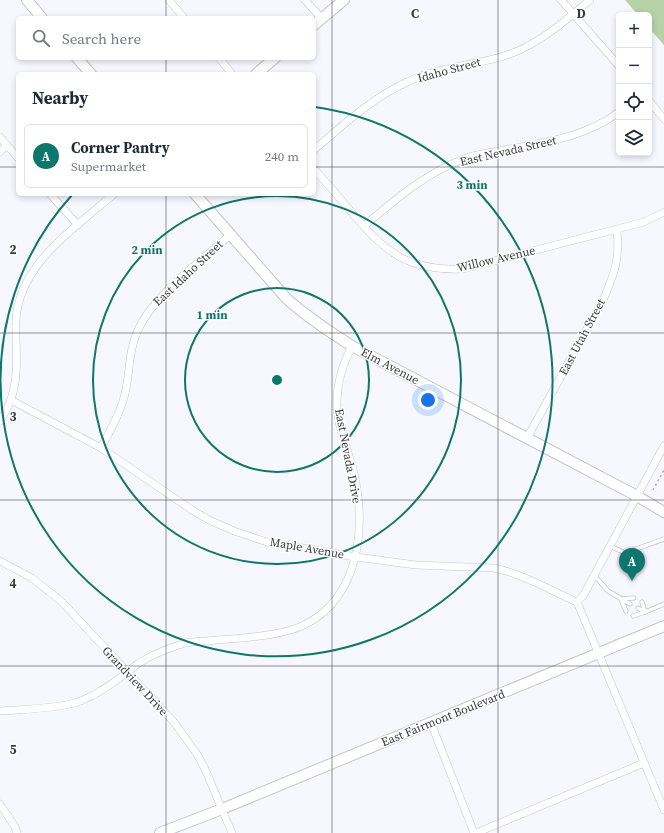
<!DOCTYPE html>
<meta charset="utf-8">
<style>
:root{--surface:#fff;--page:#f6f6f7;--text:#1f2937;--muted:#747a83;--line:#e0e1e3;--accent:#0f766e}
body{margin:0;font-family:"Source Serif 4",serif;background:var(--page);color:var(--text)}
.controls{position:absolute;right:12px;top:12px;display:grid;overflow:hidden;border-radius:6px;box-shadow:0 2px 6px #0003}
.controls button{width:36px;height:36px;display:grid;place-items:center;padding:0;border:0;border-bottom:1px solid var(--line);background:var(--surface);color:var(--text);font:20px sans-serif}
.you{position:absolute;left:428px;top:400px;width:14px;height:14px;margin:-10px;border:3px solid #fff;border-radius:50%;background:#1a73e8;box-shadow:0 0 0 6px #1a73e833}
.badge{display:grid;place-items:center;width:26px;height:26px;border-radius:50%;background:var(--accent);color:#fff;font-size:13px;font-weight:700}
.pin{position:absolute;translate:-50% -33px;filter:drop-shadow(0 1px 2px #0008)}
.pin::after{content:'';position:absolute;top:21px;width:14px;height:12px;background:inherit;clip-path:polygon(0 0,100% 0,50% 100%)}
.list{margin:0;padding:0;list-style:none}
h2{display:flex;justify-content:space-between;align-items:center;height:52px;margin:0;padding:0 16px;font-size:17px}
h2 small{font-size:13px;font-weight:400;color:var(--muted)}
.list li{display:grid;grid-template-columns:26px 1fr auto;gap:12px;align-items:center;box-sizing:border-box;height:64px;margin:0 8px 8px;padding:0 8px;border:1px solid var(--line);border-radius:6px}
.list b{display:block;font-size:15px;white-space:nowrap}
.list p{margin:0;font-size:13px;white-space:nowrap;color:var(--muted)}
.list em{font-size:13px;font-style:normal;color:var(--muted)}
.icon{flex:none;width:22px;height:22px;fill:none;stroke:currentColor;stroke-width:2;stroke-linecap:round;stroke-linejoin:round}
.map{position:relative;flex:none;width:664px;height:833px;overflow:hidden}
.search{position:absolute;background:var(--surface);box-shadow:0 2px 6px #0003;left:16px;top:16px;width:300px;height:44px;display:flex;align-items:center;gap:10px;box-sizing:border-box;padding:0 14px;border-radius:6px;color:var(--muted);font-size:15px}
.panel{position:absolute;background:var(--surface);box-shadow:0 2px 6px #0003;left:16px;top:72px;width:300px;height:124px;border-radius:6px}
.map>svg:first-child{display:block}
.green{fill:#b6d2a6}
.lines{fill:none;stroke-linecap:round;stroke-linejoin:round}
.lane-casing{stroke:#c4c5cb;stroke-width:5}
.street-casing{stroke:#c4c5cb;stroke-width:8}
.secondary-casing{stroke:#c4c5cb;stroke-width:12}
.path{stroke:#a9aaaf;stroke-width:1.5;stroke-dasharray:2 3;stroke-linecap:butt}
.lane{stroke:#fff;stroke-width:3.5}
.street{stroke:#fff;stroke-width:7}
.secondary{stroke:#fff;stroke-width:10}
.grid{fill:none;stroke:#3a3b3d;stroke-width:1;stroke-opacity:0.55}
.ring{fill:none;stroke:#0f766e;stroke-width:2}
.labels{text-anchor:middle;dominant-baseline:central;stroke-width:3;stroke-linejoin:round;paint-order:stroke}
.street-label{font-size:12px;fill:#3a3b3d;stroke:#fff}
.grid-label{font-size:13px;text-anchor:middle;font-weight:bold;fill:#3a3b3d;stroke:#fff;stroke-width:3;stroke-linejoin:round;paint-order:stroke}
.centre{fill:#0f766e;stroke:#fff;stroke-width:2}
.ring-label{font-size:12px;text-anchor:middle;font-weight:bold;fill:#0f766e;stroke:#fff;stroke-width:3;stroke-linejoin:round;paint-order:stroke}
</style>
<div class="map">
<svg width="664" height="833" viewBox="0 0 664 833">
<rect width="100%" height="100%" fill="#f7f8ff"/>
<polygon class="green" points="625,0 664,0 664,45 649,28 649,15 638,15"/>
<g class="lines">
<defs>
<g id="lane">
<polyline points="610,546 625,553 664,539"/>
<polyline points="594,575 608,591 630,604"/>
<polyline points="638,608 645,612 664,604"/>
<polyline points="626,611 621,599 634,598"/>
<polyline points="633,616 645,612 642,602"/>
</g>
<g id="street">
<polyline points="169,0 184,18"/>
<polyline points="305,0 322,19"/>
<polyline points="561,0 619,66"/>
<polyline points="219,58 232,74"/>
<polyline points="649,101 664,119"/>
<polyline points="0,137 18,158"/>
<path d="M314,150C343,125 372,98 407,82C439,66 476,66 510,54C540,43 565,21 590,0"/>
<polyline points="0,152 7,145"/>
<path d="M314,169C327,183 340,198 352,213C386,253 408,271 463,269L644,222L664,212"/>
<polyline points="50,194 78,225"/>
<path d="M364,226C397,198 428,171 469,157C479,154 489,153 499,151C540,143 585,138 619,112"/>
<path d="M11,400L101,448L192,510L209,520L234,531L267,542L356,557L416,565L494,568C523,574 550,590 577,602L664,810"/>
<path d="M0,421C4,414 9,407 11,399C20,373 15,347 16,320C19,264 75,228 114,194"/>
<path d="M527,438L604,298C615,272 620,258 617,230"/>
<path d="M101,448C111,429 122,410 126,389C130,369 129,349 138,330C154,295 201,261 230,235"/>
<polyline points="0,561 32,578 62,602 173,721 197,754 205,769 232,833"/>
<polyline points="577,602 583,596 664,446"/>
<path d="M0,711C23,709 53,709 75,703C82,701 89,697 95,694C113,685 124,674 139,663C153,654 169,648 185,643C192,642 200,641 207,641C236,638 282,637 306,624C360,596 366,527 354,473C349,452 339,432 337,409C336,387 342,365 352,346"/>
<polyline points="431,723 474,833"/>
<polyline points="0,804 15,827 17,833"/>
<polyline points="476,833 644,763"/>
</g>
<g id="secondary">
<polyline points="27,0 42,18"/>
<polyline points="314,25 344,0"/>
<polyline points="77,58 91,74"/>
<polyline points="256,74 275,58"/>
<path d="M195,194L286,298C307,317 328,331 352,346L637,496L664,512"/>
<polyline points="160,833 222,809 664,626"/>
</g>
</defs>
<use href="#lane" class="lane-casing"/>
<use href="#street" class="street-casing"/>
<use href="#secondary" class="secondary-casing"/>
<polyline class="path" points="653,490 664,470"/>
<use href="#lane" class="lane"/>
<use href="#street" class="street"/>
<use href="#secondary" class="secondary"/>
</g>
<path class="grid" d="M166,0V18M332,0V833M498,0V833M166,58V74M0,167H18M314,167H664M166,194V833M0,333H664M0,500H664M0,666H664"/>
<g class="ring">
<circle cx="277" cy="380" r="92"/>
<circle cx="277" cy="380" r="184"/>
<path d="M315 107A276 276 0 1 1 72 195"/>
</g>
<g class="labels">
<g class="street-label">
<text transform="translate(449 70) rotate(-15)">Idaho Street</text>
<text transform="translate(508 151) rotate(-13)">East Nevada Street</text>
<text transform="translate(496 259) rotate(-13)">Willow Avenue</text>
<text transform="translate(188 273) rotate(-43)">East Idaho Street</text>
<text transform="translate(582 337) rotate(-62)">East Utah Street</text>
<text transform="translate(390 366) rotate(28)">Elm Avenue</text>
<text transform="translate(348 456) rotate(79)">East Nevada Drive</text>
<text transform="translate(307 548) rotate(10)">Maple Avenue</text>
<text transform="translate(135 681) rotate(47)">Grandview Drive</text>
<text transform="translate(443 718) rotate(-22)">East Fairmont Boulevard</text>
</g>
</g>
<g class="grid-label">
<text x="415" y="18">C</text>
<text x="581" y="18">D</text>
<text x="13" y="254">2</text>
<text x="13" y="421">3</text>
<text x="13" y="588">4</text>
<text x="13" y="754">5</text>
</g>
<circle cx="277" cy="380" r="6" class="centre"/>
<g class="ring-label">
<text x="472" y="189">3 min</text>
<text x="147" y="254">2 min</text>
<text x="212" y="319">1 min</text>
</g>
</svg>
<div class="controls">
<button>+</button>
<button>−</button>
<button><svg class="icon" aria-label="locate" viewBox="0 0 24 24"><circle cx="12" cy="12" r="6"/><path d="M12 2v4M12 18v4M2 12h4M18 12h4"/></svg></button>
<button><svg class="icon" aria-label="layers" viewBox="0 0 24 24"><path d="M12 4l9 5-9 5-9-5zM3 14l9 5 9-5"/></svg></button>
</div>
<div class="you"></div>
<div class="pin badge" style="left:632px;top:581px">A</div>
<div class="search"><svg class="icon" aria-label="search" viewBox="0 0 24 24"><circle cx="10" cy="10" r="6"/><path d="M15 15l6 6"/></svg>Search here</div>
<section class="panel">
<h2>Nearby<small></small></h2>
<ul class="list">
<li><span class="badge">A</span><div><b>Corner Pantry</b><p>Supermarket</p></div><em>240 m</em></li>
</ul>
</section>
</div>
